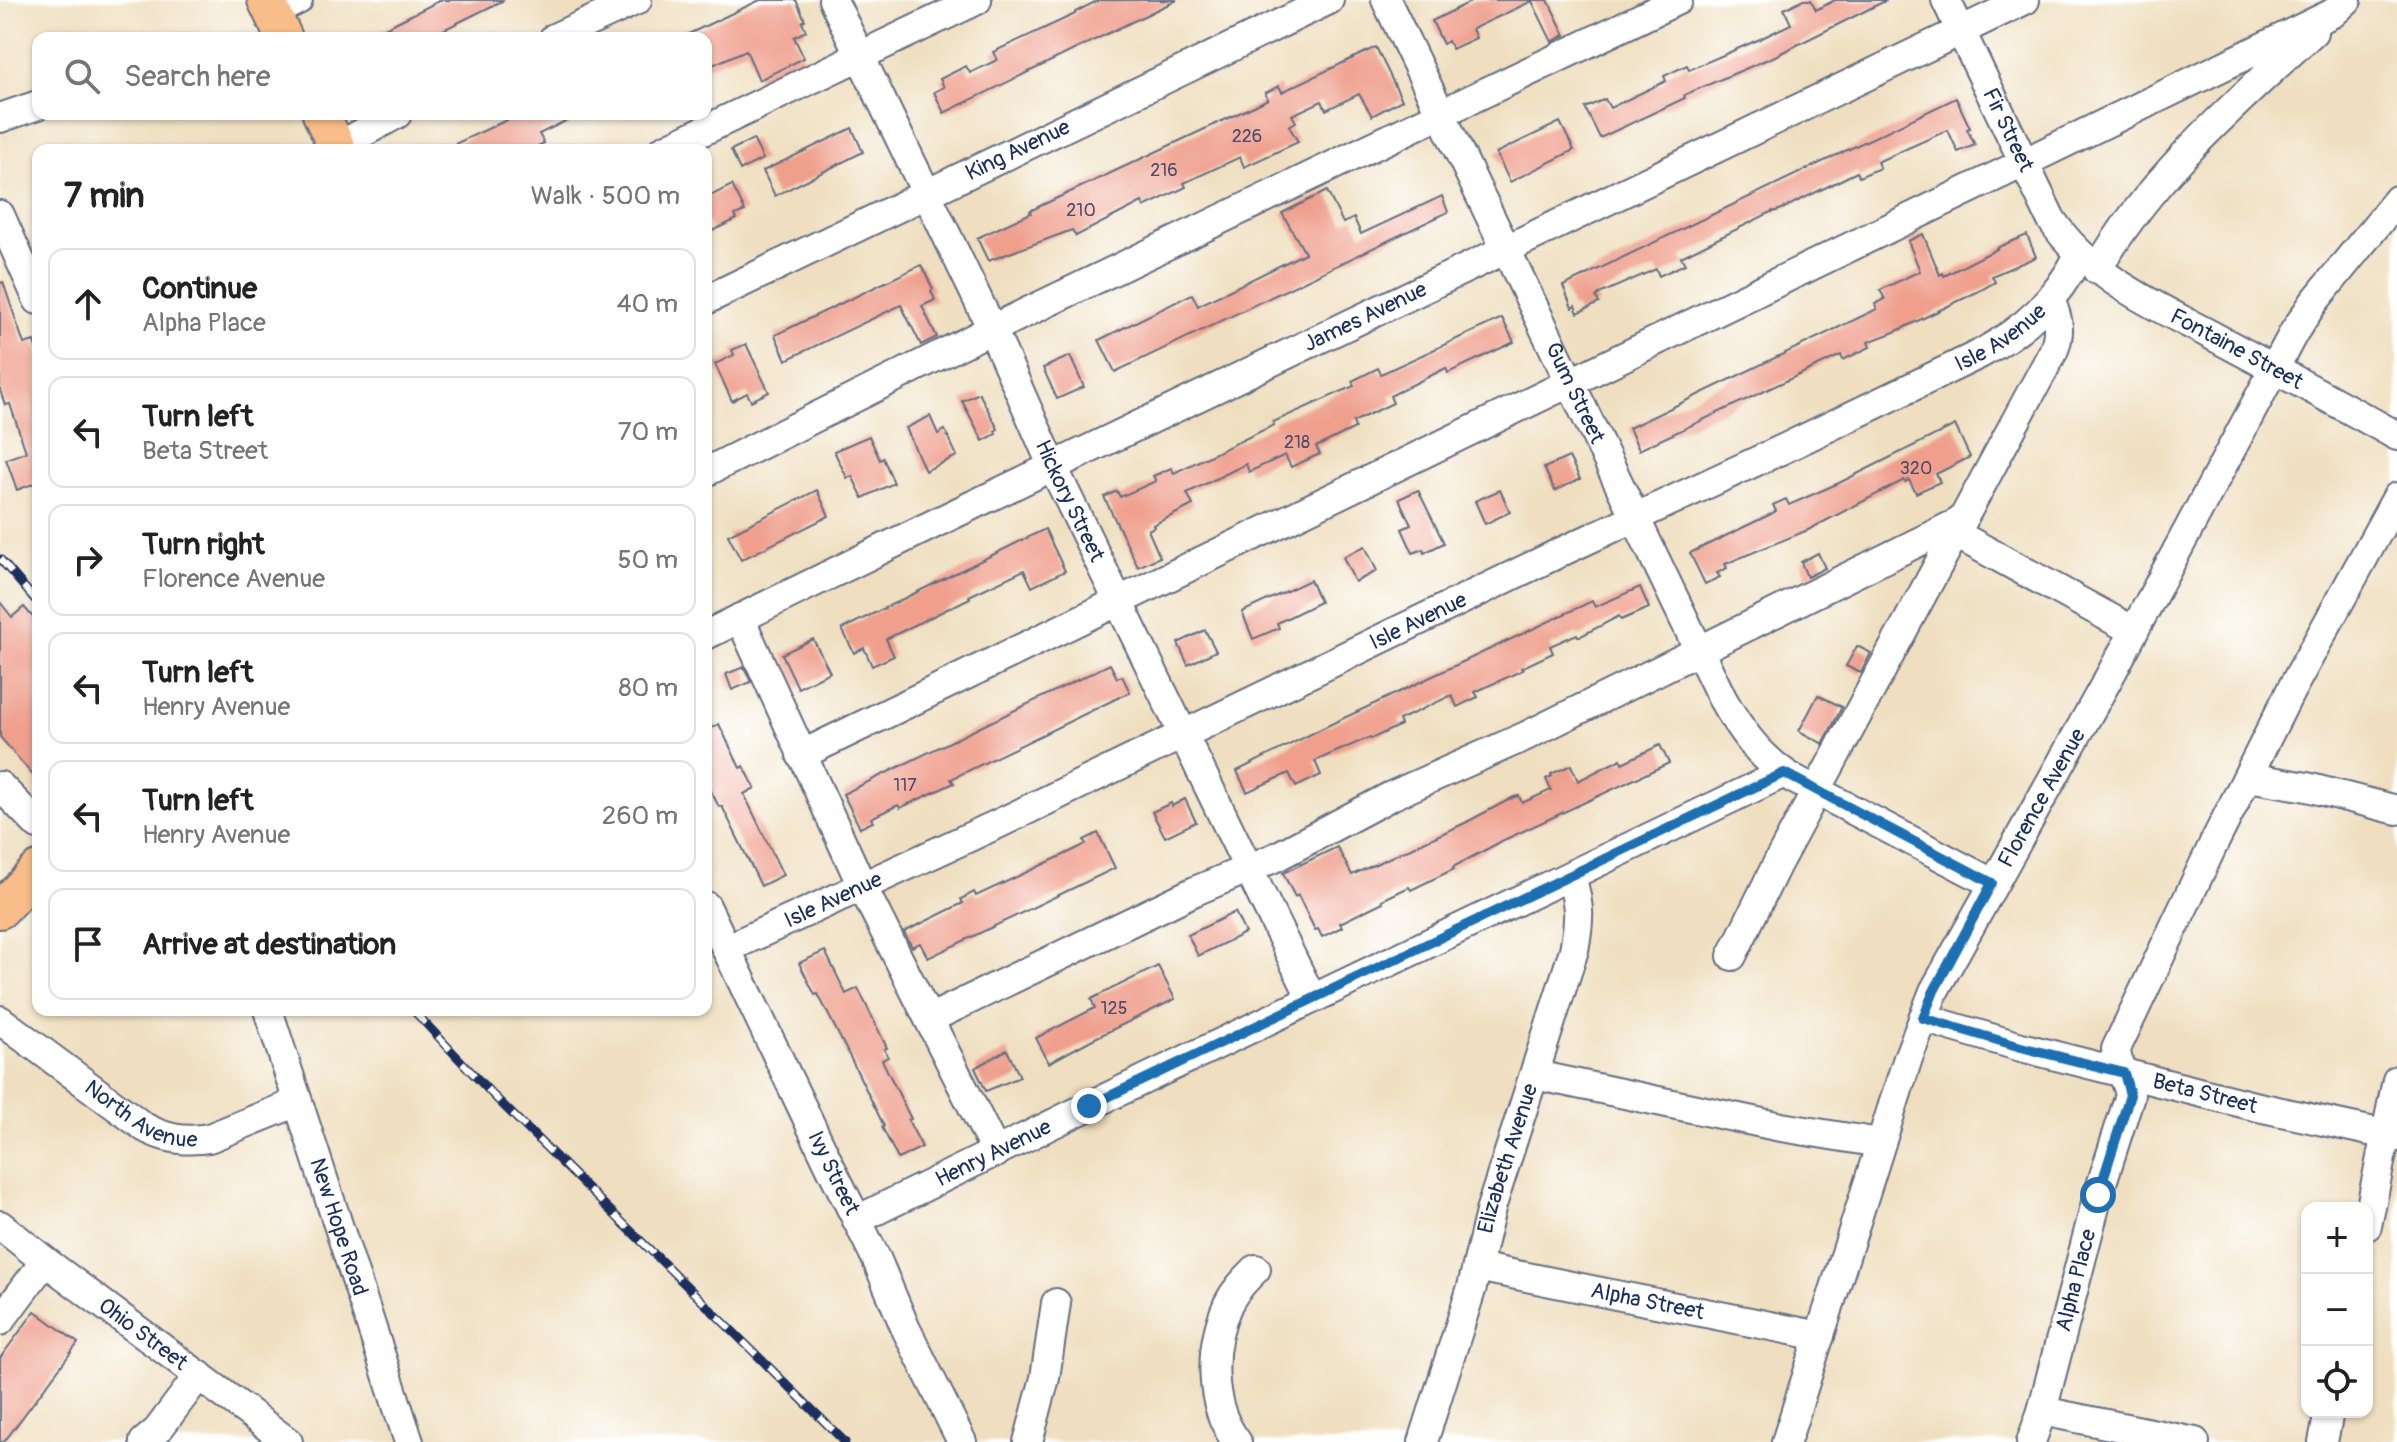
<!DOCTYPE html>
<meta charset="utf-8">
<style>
:root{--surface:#fff;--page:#f2f2f2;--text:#222;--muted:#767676;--line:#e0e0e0}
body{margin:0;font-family:Pangolin,sans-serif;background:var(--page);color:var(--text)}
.controls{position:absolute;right:24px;bottom:24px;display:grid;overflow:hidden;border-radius:16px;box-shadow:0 2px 6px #0004}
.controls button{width:72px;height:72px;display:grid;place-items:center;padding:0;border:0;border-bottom:2px solid var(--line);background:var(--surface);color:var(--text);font:40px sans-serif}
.stop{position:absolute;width:24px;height:24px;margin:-18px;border:6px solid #1f6fb2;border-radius:50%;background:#fff}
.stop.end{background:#1f6fb2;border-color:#fff;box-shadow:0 2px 8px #0008}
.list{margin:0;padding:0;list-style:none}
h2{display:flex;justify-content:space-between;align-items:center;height:104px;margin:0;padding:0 32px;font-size:34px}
h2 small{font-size:26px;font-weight:400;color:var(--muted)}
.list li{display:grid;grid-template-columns:52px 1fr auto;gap:24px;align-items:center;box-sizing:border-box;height:112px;margin:0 16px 16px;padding:0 16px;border:2px solid var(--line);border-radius:16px}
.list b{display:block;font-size:30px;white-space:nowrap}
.list p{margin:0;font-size:26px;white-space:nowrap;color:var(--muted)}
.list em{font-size:26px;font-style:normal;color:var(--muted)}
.icon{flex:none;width:44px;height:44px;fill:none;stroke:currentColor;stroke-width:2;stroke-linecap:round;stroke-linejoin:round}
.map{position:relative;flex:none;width:2397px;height:1442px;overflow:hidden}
.search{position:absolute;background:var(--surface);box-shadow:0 2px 6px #0004;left:32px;top:32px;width:680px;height:88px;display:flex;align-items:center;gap:20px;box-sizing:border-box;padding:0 28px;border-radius:16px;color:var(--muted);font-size:30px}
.panel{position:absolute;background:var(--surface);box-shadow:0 2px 6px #0004;left:32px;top:144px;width:680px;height:872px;border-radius:16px}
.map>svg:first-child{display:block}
.building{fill:#ef9f8c}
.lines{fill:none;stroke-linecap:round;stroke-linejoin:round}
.minor-casing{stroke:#656d80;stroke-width:32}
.major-casing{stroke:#656d80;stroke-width:40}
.minor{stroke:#fff;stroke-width:28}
.major{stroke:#f8bd88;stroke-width:36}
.rail-casing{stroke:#1b2f5e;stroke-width:9}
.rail{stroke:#fff;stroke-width:6;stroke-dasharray:18;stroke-linecap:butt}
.route{stroke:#1f6fb2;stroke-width:10}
.labels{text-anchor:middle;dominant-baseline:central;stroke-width:7;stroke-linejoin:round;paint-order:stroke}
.number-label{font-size:18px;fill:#504b6a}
.street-label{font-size:22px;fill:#1b2f5e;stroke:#fff}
</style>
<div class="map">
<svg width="2397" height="1442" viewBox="0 0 2397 1442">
<rect width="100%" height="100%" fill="#fff"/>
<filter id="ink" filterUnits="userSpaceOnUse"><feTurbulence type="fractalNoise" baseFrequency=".0125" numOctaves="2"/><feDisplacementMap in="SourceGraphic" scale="16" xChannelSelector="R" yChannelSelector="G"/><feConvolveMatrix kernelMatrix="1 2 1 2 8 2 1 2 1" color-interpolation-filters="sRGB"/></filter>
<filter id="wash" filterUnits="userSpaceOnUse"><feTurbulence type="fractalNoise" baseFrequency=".006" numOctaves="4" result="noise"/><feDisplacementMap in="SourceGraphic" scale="32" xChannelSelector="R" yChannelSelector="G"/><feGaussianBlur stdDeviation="1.8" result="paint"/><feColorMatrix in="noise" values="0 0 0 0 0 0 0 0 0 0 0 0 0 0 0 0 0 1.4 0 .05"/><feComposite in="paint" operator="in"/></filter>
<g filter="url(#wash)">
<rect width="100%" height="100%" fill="#efdfc0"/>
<g id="blocks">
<g class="building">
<polygon points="441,0 504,0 427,38 365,38"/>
<polygon points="760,0 796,0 805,20 802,22 806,31 794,37 804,58 759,80 746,50 706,68 706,38 680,38"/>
<polygon points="1099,0 1177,0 944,113 934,92 944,87 940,79 966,66 970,73 997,60 993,52 1075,14 1075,12"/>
<polygon points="1474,0 1548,0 1565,35 1552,42 1532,1 1472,29 1476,38 1452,49 1448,41 1443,44 1432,21"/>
<polygon points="1802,0 1811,0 1816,10 1835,0 1887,0 1775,56 1684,95 1685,98 1600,138 1585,108 1605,99 1610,108 1666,81 1664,76 1687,65 1689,70 1760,39 1791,24 1784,9"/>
<polygon points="1376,47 1402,100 1372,116 1359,94 1326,110 1322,101 1292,115 1296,122 1289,126 1298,142 1244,167 1240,157 1184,183 1186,187 1144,207 1142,202 1076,236 1072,230 988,261 977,238 1031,213 1030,211 1038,207 1254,106 1268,99 1265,93 1279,86 1282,92"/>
<polygon points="1956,98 1970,128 1967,129 1975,145 1958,152 1948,130 1877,162 1880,168 1859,177 1857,172 1782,209 1773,212 1773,211 1681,257 1685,264 1659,276 1656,269 1599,294 1596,297 1599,303 1578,313 1575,306 1572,308 1563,286"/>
<polygon points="520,114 580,114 539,134 544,143 530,150 442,150"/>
<polygon points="1560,122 1574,150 1510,182 1496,153"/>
<polygon points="852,128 863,152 775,196 763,171"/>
<polygon points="753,139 763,159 740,170 731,150"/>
<polygon points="732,185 745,211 735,215 737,219 712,231 706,219 706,198"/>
<polygon points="1327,191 1343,223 1354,218 1361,234 1442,196 1448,212 1115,372 1099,340 1192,294 1198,306 1305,253 1282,213"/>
<polygon points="1923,234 1940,275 1943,273 1944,276 1997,249 1996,248 2027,235 2036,257 1992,276 1995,282 1981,290 1897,331 1868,342 1870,347 1843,360 1841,355 1639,450 1629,428 1877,309 1875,304 1885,299 1880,290 1920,271 1908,241"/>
<polygon points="921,265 933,289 931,291 935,300 922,306 937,337 921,345 901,305 786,360 775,335"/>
<polygon points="3,282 24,344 34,341 38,354 38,482 17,490 6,459 26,452 10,404 5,405 0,390 0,283"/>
<polygon points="1502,318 1514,342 1448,373 1446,368 1390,396 1393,403 1353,422 1355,428 1316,447 1320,454 1291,467 1285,455 1249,472 1246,464 1187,493 1193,505 1153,525 1154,527 1148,530 1160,557 1138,567 1104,497 1117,491 1120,497 1156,481 1153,476 1171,468 1174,473 1274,425 1273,422 1354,386 1352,381 1378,368 1381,374"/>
<polygon points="746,344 769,392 751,401 747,393 732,401 715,364 734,355 732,350"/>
<polygon points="1070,356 1084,387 1057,399 1043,368"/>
<polygon points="979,393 998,429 995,431 996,434 983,441 962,401"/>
<polygon points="930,416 938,434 945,430 957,456 925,471 906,428"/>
<polygon points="1955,425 1970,457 1936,474 1940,482 1916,493 1909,480 1905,482 1904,480 1808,530 1725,564 1727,568 1717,573 1720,577 1705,584 1690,553 1771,514 1776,511 1773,505 1786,499 1789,505 1839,483"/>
<polygon points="869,436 880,460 883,458 894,483 863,498 852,476 847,478 834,451"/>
<polygon points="1569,457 1580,479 1555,491 1544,468"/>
<polygon points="817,490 829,516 741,560 728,535"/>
<polygon points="1418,490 1444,543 1424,553 1423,549 1413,553 1402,529 1411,525 1399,499"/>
<polygon points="1500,490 1510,512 1485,524 1475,501"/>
<polygon points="1045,529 1065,571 1032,587 1024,570 969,596 970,598 886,639 894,656 872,666 864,648 854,653 842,629"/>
<polygon points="1365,546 1377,571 1355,582 1343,557"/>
<polygon points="1818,553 1825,568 1807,577 1801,562"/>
<polygon points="1310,580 1320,602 1277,623 1279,628 1253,639 1242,612"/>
<polygon points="1640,587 1649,608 1621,620 1619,616 1581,636 1578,636 1577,634 1550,646 1553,653 1521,668 1523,670 1475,692 1478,697 1457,707 1452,695 1399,720 1401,725 1371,739 1370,737 1315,761 1321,775 1296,787 1289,773 1247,792 1237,771 1327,726 1592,601 1595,607"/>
<polygon points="0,602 12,617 24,607 38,623 38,781 0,737"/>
<polygon points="1205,630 1216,651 1188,665 1178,643"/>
<polygon points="813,639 830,672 798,688 782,654"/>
<polygon points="1857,646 1871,653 1861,673 1846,666"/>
<polygon points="1110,664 1117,678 1122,676 1130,692 951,779 954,783 900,808 898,805 871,818 873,822 860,828 843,794"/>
<polygon points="744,667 751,682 732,690 726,674"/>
<polygon points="1818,695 1842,707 1823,744 1799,731"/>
<polygon points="719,724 740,768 744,766 755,788 744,794 783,875 761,886 722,806 719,807 706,781 706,731"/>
<polygon points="1660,745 1669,763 1504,840 1453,867 1454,869 1411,890 1409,887 1382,900 1383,902 1340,923 1342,927 1322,937 1318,929 1315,930 1298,895 1295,897 1283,873 1337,847 1352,875 1465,823 1514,797 1519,796 1522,803 1551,790 1546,779 1552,776 1551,774 1571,765 1578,781 1621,759 1622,763"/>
<polygon points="1185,799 1196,822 1165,837 1152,812 1171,803 1172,806"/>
<polygon points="1098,833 1115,868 928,958 920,943 912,947 904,932 963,903 961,899 974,892 976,896 1072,851 1086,844 1084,840"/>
<polygon points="1235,912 1245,933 1198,956 1188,935"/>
<polygon points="825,951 846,994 858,988 887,1048 884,1049 888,1057 882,1060 911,1119 908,1120 922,1147 898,1159 882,1127 884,1126 853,1063 818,994 815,995 799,963"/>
<polygon points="1158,966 1175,999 1091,1040 1049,1063 1036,1038 1095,1008 1091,999"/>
<polygon points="1007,1050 1020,1077 986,1091 975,1068"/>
<polygon points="35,1311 78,1343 4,1442 0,1442 0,1358"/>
</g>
</g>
</g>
<g filter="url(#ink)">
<use href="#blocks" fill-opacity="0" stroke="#656d80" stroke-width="2"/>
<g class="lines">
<defs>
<g id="minor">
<path id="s1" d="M833,0L992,329L1053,467L1312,999"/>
<path id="s2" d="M1386,0L1722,698C1740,730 1760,758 1792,778L1992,883"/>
<path id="s3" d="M1946,0L2051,219C2091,280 2162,308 2224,342C2282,373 2340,404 2397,436"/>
<polyline points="272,13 298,0"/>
<polyline points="554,38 637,0"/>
<polyline points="0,118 38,105"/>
<polyline points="337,147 397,114"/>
<polyline points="663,150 977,0"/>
<polyline points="0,215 38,300"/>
<path d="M2097,270C2151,176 2234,105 2313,32"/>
<path id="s4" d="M706,300L1329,0"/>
<polyline points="706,472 992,329 1678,0"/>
<polyline points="1956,534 2134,631"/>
<polyline points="740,618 862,886 996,1153"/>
<path id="s5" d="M706,635L954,514L2025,0"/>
<polyline points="801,755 2333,13 2347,0"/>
<polyline points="2248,777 2307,787 2397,810"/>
<polyline points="0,786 38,825"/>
<path id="s6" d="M706,906L831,1168L876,1258L905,1327L962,1442"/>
<path id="s7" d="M726,949L1002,822L1563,551L1785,448L1980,354C2025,329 2056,301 2079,255"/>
<path d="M1732,956L1777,864L2053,352C2061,333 2059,319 2050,300"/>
<path id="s8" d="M268,1010L409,1442"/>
<path id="s9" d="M1923,1018L2021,1047L2254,1106L2397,1137"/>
<polyline points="929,1019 1195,891 1276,857 1391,796 1526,736 1963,520"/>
<path id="s10" d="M0,1020L144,1127C165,1139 185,1142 209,1138L298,1102"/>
<polyline points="1535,1075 1781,1127 1880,1143"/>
<path id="s11" d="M857,1220L1089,1106L1784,773"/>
<path id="s12" d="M0,1225L45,1261L288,1442"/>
<polyline points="2367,1226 2397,1080"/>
<path id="s13" d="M1477,1267L1820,1336"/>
<polyline points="0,1321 45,1261"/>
<polyline points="2042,1411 2195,1442"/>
<polyline points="144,1442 157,1431 199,1375"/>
<polyline points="1028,1442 1045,1378 1056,1303"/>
<path d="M1237,1442C1208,1405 1209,1346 1228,1304C1235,1290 1245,1280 1256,1269"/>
<path id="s14" d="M1423,1442L1472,1287L1491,1208L1574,950C1580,918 1580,907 1571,876"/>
<path id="s15" d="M1786,1442L1908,1058L1934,991L2112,672L2294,332L2314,302L2397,200"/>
<path id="s16" d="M2031,1442L2042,1411L2098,1195L2130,1095C2127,1079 2116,1064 2116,1049L2213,845L2291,690L2397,497"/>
<polyline points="2323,1442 2329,1412"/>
</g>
<g id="major">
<polyline points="266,0 284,38"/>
<polyline points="321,114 338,150"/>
<polyline points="0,910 38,870"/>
</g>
</defs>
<use href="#minor" class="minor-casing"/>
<use href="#major" class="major-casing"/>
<use href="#minor" class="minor"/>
<use href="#major" class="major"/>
<defs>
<g id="rail">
<polyline points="0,559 38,603"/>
<polyline points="413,1010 493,1095 845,1442"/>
</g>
</defs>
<use href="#rail" class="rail-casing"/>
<use href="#rail" class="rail"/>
</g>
</g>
<g class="lines" filter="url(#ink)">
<polyline class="route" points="1089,1106 1784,773 1992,883 1934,991 1923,1018 2021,1047 2124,1073 2130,1095 2098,1195"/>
</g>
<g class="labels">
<g class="number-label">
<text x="1247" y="136">226</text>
<text x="1164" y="170">216</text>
<text x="1081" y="210">210</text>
<text x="1297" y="442">218</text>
<text x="1916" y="468">320</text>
<text x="905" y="785">117</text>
<text x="1114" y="1008">125</text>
</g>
<g class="street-label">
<text stroke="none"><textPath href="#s3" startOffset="144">Fir Street</textPath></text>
<text stroke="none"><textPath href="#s4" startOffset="346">King Avenue</textPath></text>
<text stroke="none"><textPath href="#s5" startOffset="732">James Avenue</textPath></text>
<text stroke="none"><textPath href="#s7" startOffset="1414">Isle Avenue</textPath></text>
<text stroke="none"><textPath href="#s3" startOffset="472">Fontaine Street</textPath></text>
<text stroke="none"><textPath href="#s2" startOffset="436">Gum Street</textPath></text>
<text stroke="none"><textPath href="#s1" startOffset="554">Hickory Street</textPath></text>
<text stroke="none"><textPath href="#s7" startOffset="766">Isle Avenue</textPath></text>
<text stroke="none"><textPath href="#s15" startOffset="696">Florence Avenue</textPath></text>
<text stroke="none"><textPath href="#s7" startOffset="118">Isle Avenue</textPath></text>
<text stroke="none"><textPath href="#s9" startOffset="292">Beta Street</textPath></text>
<text stroke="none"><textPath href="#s10" startOffset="172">North Avenue</textPath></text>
<text stroke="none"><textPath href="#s11" startOffset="152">Henry Avenue</textPath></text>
<text stroke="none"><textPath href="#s14" startOffset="296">Elizabeth Avenue</textPath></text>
<text stroke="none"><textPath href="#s6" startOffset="296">Ivy Street</textPath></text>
<text stroke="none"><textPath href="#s8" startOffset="228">New Hope Road</textPath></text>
<text stroke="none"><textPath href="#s16" startOffset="168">Alpha Place</textPath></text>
<text stroke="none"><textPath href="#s13" startOffset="174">Alpha Street</textPath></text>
<text stroke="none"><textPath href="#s12" startOffset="180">Ohio Street</textPath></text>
</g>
</g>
</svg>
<div class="controls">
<button>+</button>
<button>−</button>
<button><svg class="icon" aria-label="locate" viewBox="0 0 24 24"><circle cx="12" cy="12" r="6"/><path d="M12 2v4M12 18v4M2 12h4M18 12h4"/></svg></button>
</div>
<div class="stop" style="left:2098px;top:1195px"></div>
<div class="stop end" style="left:1089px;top:1106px"></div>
<div class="search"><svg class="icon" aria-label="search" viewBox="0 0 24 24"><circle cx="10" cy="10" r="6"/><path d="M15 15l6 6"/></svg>Search here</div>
<section class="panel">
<h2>7 min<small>Walk · 500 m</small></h2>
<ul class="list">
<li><svg class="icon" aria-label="ahead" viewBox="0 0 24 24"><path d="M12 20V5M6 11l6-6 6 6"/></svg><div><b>Continue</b><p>Alpha Place</p></div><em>40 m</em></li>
<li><svg class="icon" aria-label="left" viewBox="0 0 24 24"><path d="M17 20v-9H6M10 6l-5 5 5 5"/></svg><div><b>Turn left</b><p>Beta Street</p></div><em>70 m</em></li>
<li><svg class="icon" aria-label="right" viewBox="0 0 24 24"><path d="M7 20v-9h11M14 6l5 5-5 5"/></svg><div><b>Turn right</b><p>Florence Avenue</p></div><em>50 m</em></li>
<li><svg class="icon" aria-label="left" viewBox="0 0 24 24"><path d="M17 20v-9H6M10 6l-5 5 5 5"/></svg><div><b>Turn left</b><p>Henry Avenue</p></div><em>80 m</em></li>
<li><svg class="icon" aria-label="left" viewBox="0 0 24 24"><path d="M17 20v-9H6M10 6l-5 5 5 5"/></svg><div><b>Turn left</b><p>Henry Avenue</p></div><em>260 m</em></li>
<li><svg class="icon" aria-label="arrive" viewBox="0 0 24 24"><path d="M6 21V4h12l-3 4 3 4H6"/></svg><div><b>Arrive at destination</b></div></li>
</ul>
</section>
</div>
